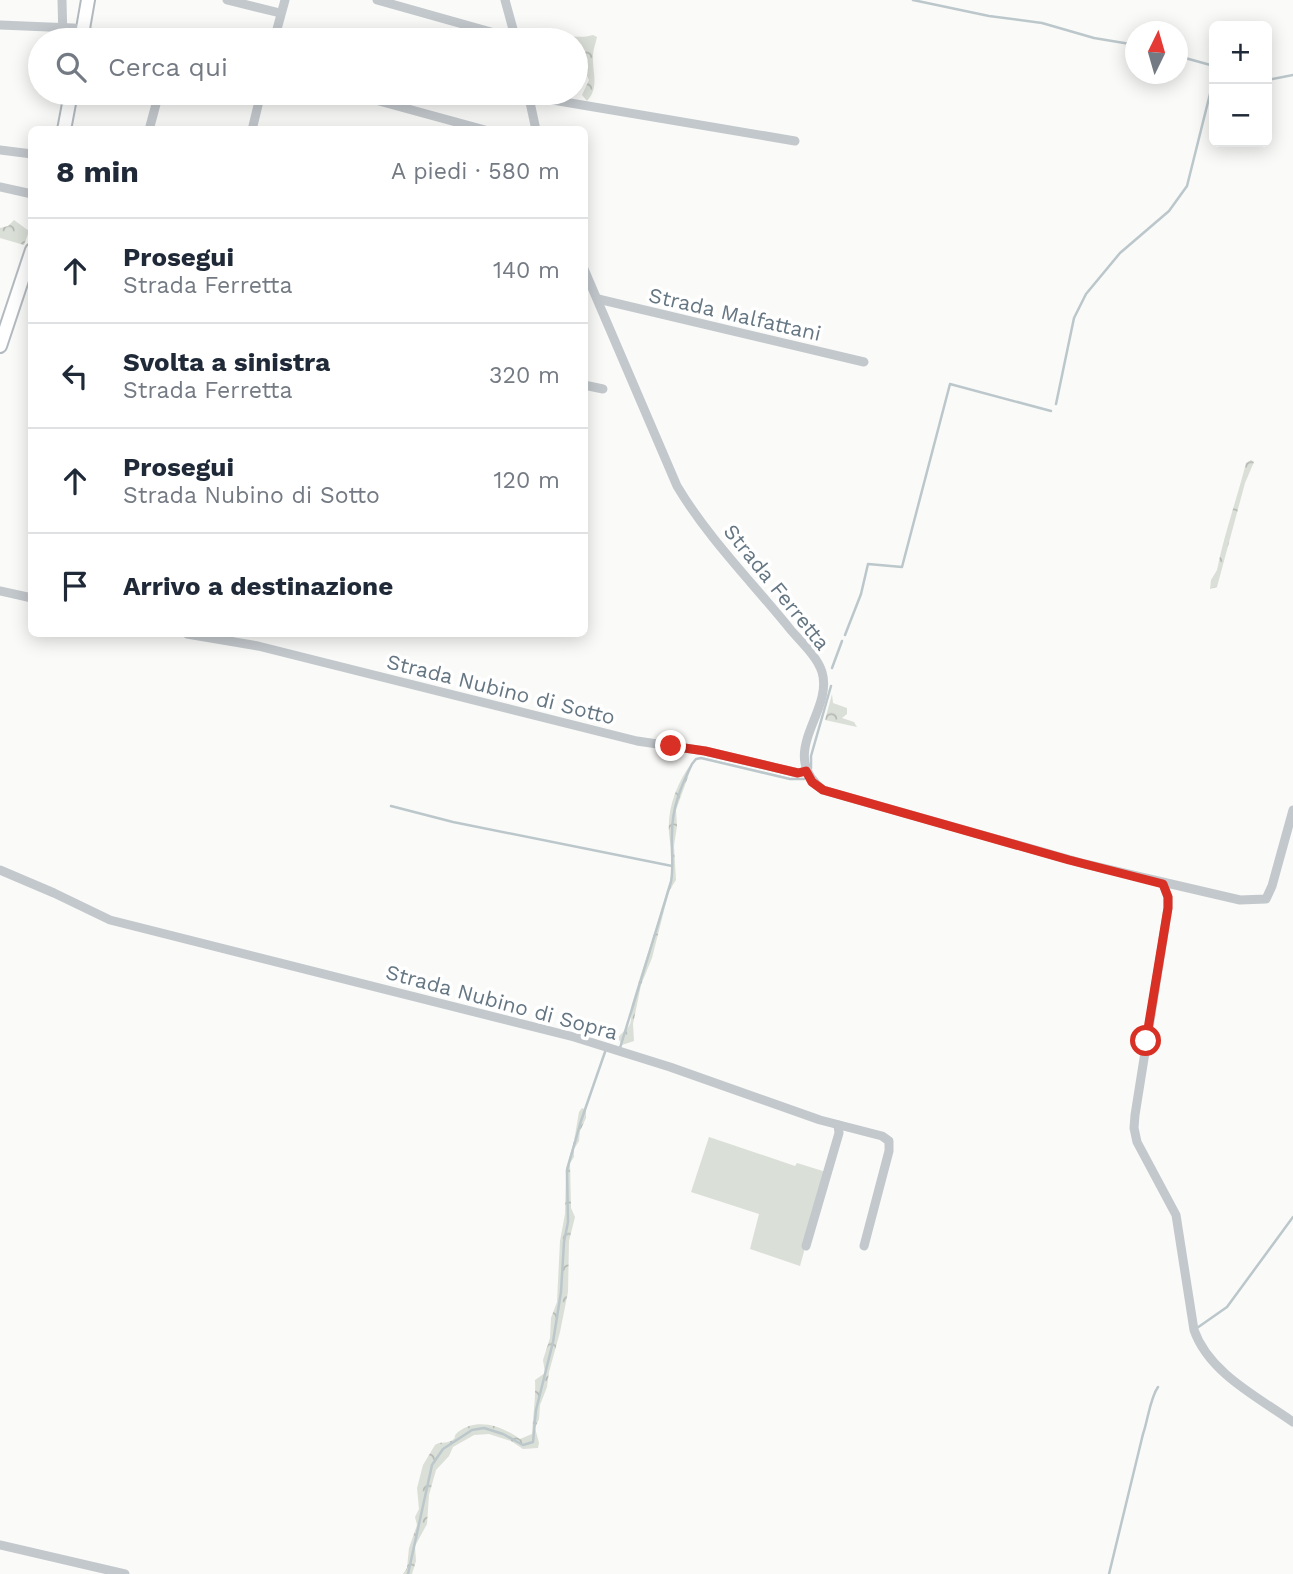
<!DOCTYPE html>
<html lang="it">
<meta charset="utf-8">
<style>
:root{--surface:#fff;--page:#f6f6f7;--text:#1f2937;--muted:#747a83;--line:#e0e1e3}
body{margin:0;font-family:"Work Sans",sans-serif;background:var(--page);color:var(--text)}
.controls{position:absolute;right:21px;top:21px;display:grid;overflow:hidden;border-radius:10px;box-shadow:0 4px 18px #0003}
.controls button{width:63px;height:63px;display:grid;place-items:center;padding:0;border:0;border-bottom:2px solid var(--line);background:var(--surface);color:var(--text);font:35px sans-serif}
.compass{position:absolute;left:1125px;top:21px;width:63px;height:63px;border-radius:50%;background:var(--surface);box-shadow:0 4px 18px #0003;rotate:5deg}
.stop{position:absolute;width:21px;height:21px;margin:-16px;border:5px solid #d93025;border-radius:50%;background:#fff}
.stop.end{background:#d93025;border-color:#fff;box-shadow:0 2px 7px #0008}
.list{margin:0;padding:0;list-style:none}
h2{display:flex;justify-content:space-between;align-items:center;height:91px;margin:0;padding:0 28px;font-size:30px}
h2 small{font-size:23px;font-weight:400;color:var(--muted)}
.list li{display:grid;grid-template-columns:46px 1fr auto;gap:21px;align-items:center;box-sizing:border-box;height:105px;padding:0 28px;border-top:2px solid var(--line)}
.list b{display:block;font-size:26px;white-space:nowrap}
.list p{margin:0;font-size:23px;white-space:nowrap;color:var(--muted)}
.list em{font-size:23px;font-style:normal;color:var(--muted)}
.icon{flex:none;width:38px;height:38px;fill:none;stroke:currentColor;stroke-width:2;stroke-linecap:round;stroke-linejoin:round}
.map{position:relative;flex:none;width:1293px;height:1574px;overflow:hidden}
.search{position:absolute;background:var(--surface);box-shadow:0 4px 18px #0003;left:28px;top:28px;width:560px;height:77px;display:flex;align-items:center;gap:18px;box-sizing:border-box;padding:0 24px;border-radius:38px;color:var(--muted);font-size:26px}
.panel{position:absolute;background:var(--surface);box-shadow:0 4px 18px #0003;left:28px;top:126px;width:560px;height:511px;border-radius:10px}
.map>svg:first-child{display:block}
.forest{fill:url(#forest-crowns)}
.pitch{fill:#dadfd7}
.lines{fill:none;stroke-linecap:round;stroke-linejoin:round}
.stream{stroke:#bbc7cb;stroke-width:2.5}
.secondary-casing{stroke:#b3babf;stroke-width:16}
.street{stroke:#c3c8cc;stroke-width:9}
.secondary{stroke:#fff;stroke-width:12}
.route{stroke:#d93025;stroke-width:9}
.labels{text-anchor:middle;dominant-baseline:central;stroke-width:7;stroke-linejoin:round;paint-order:stroke}
.street-label{font-size:21px;fill:#657683;stroke:#fff}
</style>
<div class="map">
<svg width="1293" height="1574" viewBox="0 0 1293 1574">
<defs>
<pattern id="forest-crowns" width="20" height="18" patternUnits="userSpaceOnUse" patternTransform="scale(1.75)"><rect width="20" height="18" fill="#dadfd7"/><path d="M2 6a3 3 0 1 1 6 0M12 15a3 3 0 1 1 6 0" fill="none" stroke="#b4b9b4"/></pattern>
</defs>
<rect width="100%" height="100%" fill="#fafaf8"/>
<g class="forest">
<path d="M593,35L597,37C596,43 593,49 593,55C592,72 600,87 587,101L582,95L589,80L584,69L576,62V40H549C562,32 578,40 593,35Z"/>
<polygon points="14,220 29,231 24,245 0,238 0,228 8,226"/>
<path d="M1251,460L1254,462L1245,483L1217,587L1210,589L1211,580L1217,570C1224,534 1237,499 1246,463Z"/>
<polygon points="832,694 833,703 847,708 847,714 842,718 854,722 857,727 825,720"/>
<path d="M694,760L676,810L677,826L674,846L676,880L669,891L652,958L641,985L633,1024L634,1041L622,1045L618,1038C621,1033 626,1030 629,1026C633,1020 630,1011 632,1004C642,969 655,933 665,897C667,888 671,880 672,871C674,858 670,846 669,833C667,807 678,780 694,760Z"/>
<path d="M582,1108L586,1110V1118L580,1131L579,1141L574,1149V1157L570,1163L571,1208L575,1217L569,1241L568,1292L560,1332L549,1372L547,1387L540,1405L539,1419L535,1428L539,1443L538,1448L523,1449L511,1441L489,1434L474,1435L453,1447L449,1456L436,1470L429,1495L427,1524L415,1546L416,1561L412,1574H403L407,1568L409,1548L417,1525L415,1517L419,1509L417,1488L423,1465L435,1445C441,1441 445,1444 451,1441C458,1437 452,1437 458,1432C477,1417 502,1426 520,1439L532,1434C533,1416 536,1398 535,1380L545,1373L543,1360L550,1338L551,1318L557,1302L560,1241L565,1214L566,1168L574,1141L579,1112Z"/>
</g>
<polygon class="pitch" points="709,1137 795,1166 797,1163 826,1172 800,1266 750,1249 759,1214 691,1192"/>
<g class="lines">
<g class="stream">
<polyline points="913,0 989,16 1042,23 1094,38 1136,45"/>
<polyline points="1178,56 1214,66"/>
<polyline points="1267,80 1293,75"/>
<polyline points="1056,404 1074,318 1086,294 1120,253 1169,211 1187,186 1214,78"/>
<polyline points="845,635 861,594 868,564 902,567 950,384 1051,411"/>
<polyline points="832,668 842,641"/>
<polyline points="811,768 811,756 831,686"/>
<polyline points="391,806 453,822 672,866"/>
<path d="M620,1048L671,882C674,865 671,850 672,833C672,808 681,786 692,764L696,759L701,758L790,779H804"/>
<polyline points="1197,1328 1227,1307 1293,1217"/>
<polyline points="408,1574 432,1465 443,1449 472,1430 484,1428 503,1434 523,1445 533,1442 536,1410 553,1342 561,1292 564,1242 568,1222 567,1170 581,1121 605,1052"/>
<path d="M1109,1574L1143,1434C1148,1420 1150,1398 1158,1387"/>
</g>
<defs>
<g id="secondary">
<polyline points="81,40 88,0"/>
<polyline points="64,130 71,93"/>
<polyline points="0,346 32,250"/>
</g>
</defs>
<use href="#secondary" class="secondary-casing"/>
<g class="street">
<polyline points="62,0 63,40"/>
<polyline points="227,0 280,13"/>
<polyline points="377,0 516,39"/>
<polyline points="505,0 516,40"/>
<polyline points="0,25 73,28 123,40"/>
<polyline points="274,40 285,0"/>
<polyline points="528,93 536,130"/>
<polyline points="357,95 485,130"/>
<polyline points="529,96 795,141"/>
<polyline points="149,130 159,93"/>
<polyline points="252,130 261,93"/>
<polyline points="0,150 32,154"/>
<polyline points="0,187 32,194"/>
<path d="M584,269L677,486C708,538 752,582 790,629C800,641 817,656 822,672C834,712 776,753 823,790L1085,864L1240,900L1266,899L1272,886L1293,810"/>
<polyline points="598,299 864,362"/>
<polyline points="584,385 603,389"/>
<polyline points="0,591 32,598"/>
<polyline points="187,634 258,646 637,741 705,751 798,773 806,771"/>
<polyline points="0,870 54,893 110,920 574,1037 670,1067 820,1120 882,1136 889,1141 889,1151 864,1246"/>
<path d="M1163,884L1168,897V908L1135,1115L1134,1128L1137,1142L1176,1215L1194,1330C1209,1373 1258,1397 1293,1422"/>
<polyline points="806,1246 839,1133 838,1125"/>
<polyline points="0,1545 125,1574"/>
</g>
<use href="#secondary" class="secondary"/>
</g>
<g class="lines">
<polyline class="route" points="671,746 705,751 798,773 806,771 812,782 823,790 1069,860 1163,884 1168,897 1168,908 1146,1041"/>
</g>
<g class="labels">
<g class="street-label">
<text transform="translate(735 314) rotate(13)">Strada Malfattani</text>
<text transform="translate(777 587) rotate(51)">Strada Ferretta</text>
<text transform="translate(501 689) rotate(14)">Strada Nubino di Sotto</text>
<text transform="translate(502 1002) rotate(15)">Strada Nubino di Sopra</text>
</g>
</g>
</svg>
<div class="controls">
<button>+</button>
<button>−</button>
</div>
<svg class="compass" viewBox="-18 -18 36 36"><path d="M0-13l5 13h-10z" fill="#e53935"/><path d="M0 13l5-13h-10z" fill="#747a83"/></svg>
<div class="stop" style="left:1146px;top:1041px"></div>
<div class="stop end" style="left:671px;top:746px"></div>
<div class="search"><svg class="icon" aria-label="search" viewBox="0 0 24 24"><circle cx="10" cy="10" r="6"/><path d="M15 15l6 6"/></svg>Cerca qui</div>
<section class="panel">
<h2>8 min<small>A piedi · 580 m</small></h2>
<ul class="list">
<li><svg class="icon" aria-label="ahead" viewBox="0 0 24 24"><path d="M12 20V5M6 11l6-6 6 6"/></svg><div><b>Prosegui</b><p>Strada Ferretta</p></div><em>140 m</em></li>
<li><svg class="icon" aria-label="left" viewBox="0 0 24 24"><path d="M17 20v-9H6M10 6l-5 5 5 5"/></svg><div><b>Svolta a sinistra</b><p>Strada Ferretta</p></div><em>320 m</em></li>
<li><svg class="icon" aria-label="ahead" viewBox="0 0 24 24"><path d="M12 20V5M6 11l6-6 6 6"/></svg><div><b>Prosegui</b><p>Strada Nubino di Sotto</p></div><em>120 m</em></li>
<li><svg class="icon" aria-label="arrive" viewBox="0 0 24 24"><path d="M6 21V4h12l-3 4 3 4H6"/></svg><div><b>Arrivo a destinazione</b></div></li>
</ul>
</section>
</div>
